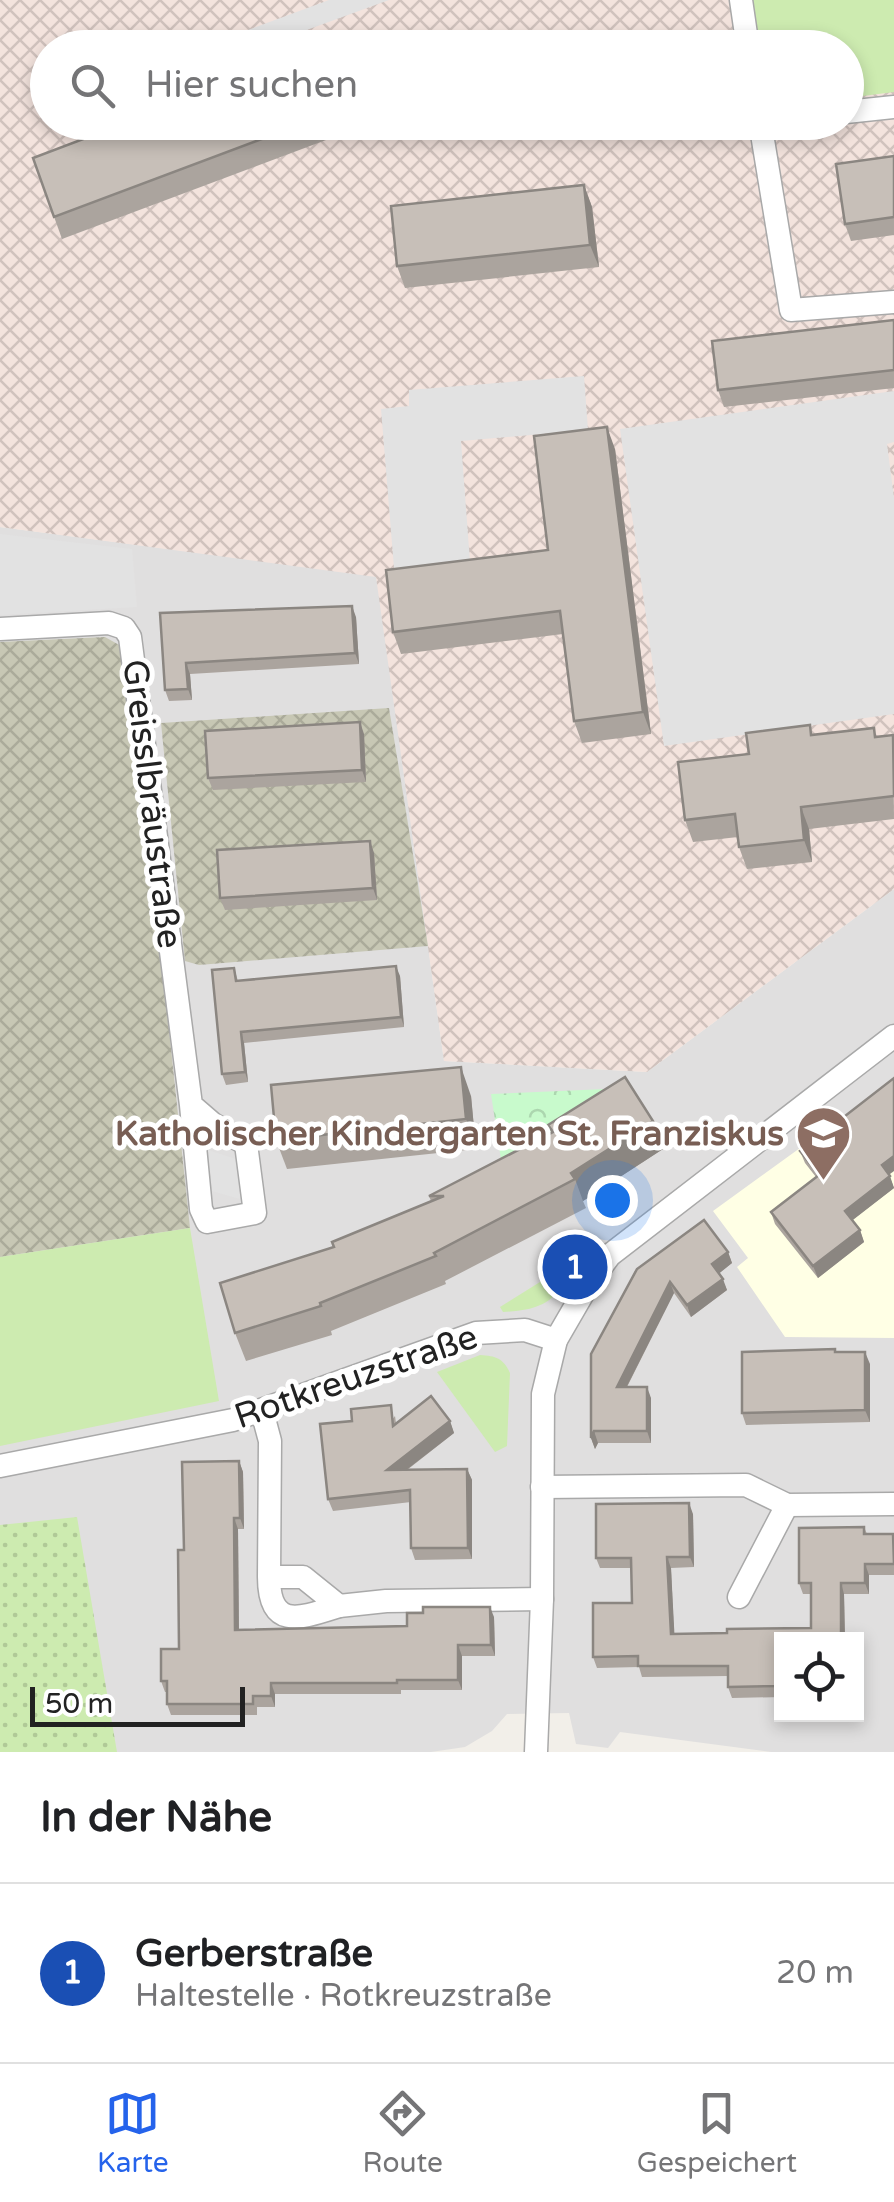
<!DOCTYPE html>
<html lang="de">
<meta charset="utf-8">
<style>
:root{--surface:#fff;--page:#f6f6f6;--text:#202124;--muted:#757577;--line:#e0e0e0;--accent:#2563eb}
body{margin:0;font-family:"Varela Round",sans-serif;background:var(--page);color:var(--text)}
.controls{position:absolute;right:30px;bottom:30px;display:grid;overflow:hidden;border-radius:0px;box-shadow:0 5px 15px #0003}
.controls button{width:90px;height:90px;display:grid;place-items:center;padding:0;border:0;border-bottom:2px solid var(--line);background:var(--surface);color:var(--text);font:50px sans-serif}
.scale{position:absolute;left:30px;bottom:25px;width:215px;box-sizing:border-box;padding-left:10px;border:5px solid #222;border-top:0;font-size:28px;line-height:35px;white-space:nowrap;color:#222;-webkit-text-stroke:8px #fff;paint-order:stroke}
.you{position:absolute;left:612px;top:1200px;width:35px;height:35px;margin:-25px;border:8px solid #fff;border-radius:50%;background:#1a73e8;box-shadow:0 0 0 15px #1a73e833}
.badge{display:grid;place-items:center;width:65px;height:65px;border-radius:50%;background:var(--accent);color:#fff;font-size:32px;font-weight:700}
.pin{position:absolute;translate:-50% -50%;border:5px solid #fff;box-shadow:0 2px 10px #0006}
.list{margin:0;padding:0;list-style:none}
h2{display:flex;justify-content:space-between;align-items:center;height:130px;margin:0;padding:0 40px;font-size:42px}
h2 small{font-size:32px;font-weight:400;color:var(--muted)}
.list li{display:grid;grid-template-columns:65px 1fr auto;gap:30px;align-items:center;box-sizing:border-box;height:180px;padding:0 40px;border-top:2px solid var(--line)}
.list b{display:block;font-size:38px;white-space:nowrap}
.list p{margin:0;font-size:32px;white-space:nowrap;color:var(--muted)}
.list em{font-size:32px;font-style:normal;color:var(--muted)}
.icon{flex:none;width:55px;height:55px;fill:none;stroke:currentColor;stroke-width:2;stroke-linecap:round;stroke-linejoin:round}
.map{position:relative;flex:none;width:894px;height:1752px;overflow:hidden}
.search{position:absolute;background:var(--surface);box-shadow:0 5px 15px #0003;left:30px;right:30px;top:30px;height:110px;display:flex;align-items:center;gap:25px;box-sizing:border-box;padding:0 35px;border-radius:55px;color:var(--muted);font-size:38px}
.sheet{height:310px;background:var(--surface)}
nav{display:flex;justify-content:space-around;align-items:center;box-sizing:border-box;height:140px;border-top:2px solid var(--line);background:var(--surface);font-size:28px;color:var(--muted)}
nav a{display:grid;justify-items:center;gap:5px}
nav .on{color:var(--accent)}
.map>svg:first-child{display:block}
.residential{fill:#e0dfdf;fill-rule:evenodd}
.education{fill:#ffffe5}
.military{fill:url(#military-cross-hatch);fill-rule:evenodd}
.construction{fill:url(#construction-cross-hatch)}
.grass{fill:#cdebb0}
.park{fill:url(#park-crowns)}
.garden{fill:url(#garden-dots)}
.parking{fill:#e2e2e2}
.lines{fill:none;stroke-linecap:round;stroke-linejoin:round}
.minor-casing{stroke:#a9a9a9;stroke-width:25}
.minor{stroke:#fff;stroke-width:22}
.wall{fill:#aba49e}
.shaded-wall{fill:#8b8681}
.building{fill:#c7bfb8;stroke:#8b8681;stroke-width:2.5}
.labels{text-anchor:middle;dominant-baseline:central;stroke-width:10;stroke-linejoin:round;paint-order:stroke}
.street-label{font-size:35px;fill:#222;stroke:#fff}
.education-label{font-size:35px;font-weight:bold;fill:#785e54;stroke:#fff;text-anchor:end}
</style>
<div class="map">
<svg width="894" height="1752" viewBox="0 0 894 1752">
<defs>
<pattern id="military-cross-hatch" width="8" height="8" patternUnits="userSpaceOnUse" patternTransform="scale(2.5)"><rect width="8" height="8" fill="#f3e3dd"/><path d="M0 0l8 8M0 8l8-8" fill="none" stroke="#d0c2bd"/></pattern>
<pattern id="construction-cross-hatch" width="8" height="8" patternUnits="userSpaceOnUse" patternTransform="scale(2.5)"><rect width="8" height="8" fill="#c7c7b4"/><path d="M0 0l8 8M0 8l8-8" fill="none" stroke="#abab9a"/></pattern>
<pattern id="park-crowns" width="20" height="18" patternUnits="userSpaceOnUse" patternTransform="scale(2.5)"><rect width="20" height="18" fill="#c8facc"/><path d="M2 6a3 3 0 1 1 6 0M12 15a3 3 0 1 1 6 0" fill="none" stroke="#acd6af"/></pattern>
<pattern id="garden-dots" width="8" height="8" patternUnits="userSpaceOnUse" patternTransform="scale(2.5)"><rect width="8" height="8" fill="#cdebb0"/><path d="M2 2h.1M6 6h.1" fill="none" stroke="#b0c997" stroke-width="1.8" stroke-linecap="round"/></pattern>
</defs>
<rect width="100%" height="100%" fill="#f2efe9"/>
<path class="residential" d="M0,527L377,576L444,1061L647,1072L894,889V1752H771L620,1732L608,1748L576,1744L569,1713L507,1714L492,1731L465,1747L431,1752H0ZM782,1640H856V1714H782Z"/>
<polygon class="education" points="894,1080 894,1338 785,1337 737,1267 748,1258 713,1211"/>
<path class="military" d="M0,0H894V889L647,1072L444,1061L376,577L0,527ZM48,48H846V122H48Z"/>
<g class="construction">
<polygon points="105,637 121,646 163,973 190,1228 0,1257 0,642"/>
<polygon points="389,708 428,946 199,965 185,961 161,723"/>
</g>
<g class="grass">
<polygon points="752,0 894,0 894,92 847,98 846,48 757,47"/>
<polygon points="190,1228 219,1401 0,1446 0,1257"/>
<path d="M564,1267L567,1278C552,1306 534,1310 503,1312L500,1307Z"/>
<path d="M480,1355C496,1356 503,1358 510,1373L507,1446L495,1452L437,1372Z"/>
</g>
<polygon class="park" points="606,1089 615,1092 502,1166 491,1094"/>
<polygon class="garden" points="77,1517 117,1752 0,1752 0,1525"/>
<g class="parking">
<polygon points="329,0 389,0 260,47 202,47"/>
<polygon points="584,376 588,430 461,441 470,562 394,568 381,409 409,406 409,390"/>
<polygon points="894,391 894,442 887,444 894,498 894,714 664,746 620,429"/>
<polygon points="0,534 132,549 137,607 0,615"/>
<polygon points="208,1150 236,1159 240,1199 212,1191"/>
</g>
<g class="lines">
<defs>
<g id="minor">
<polyline points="741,0 748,48"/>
<polyline points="846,112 894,107"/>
<polyline points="760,122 791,310 894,302"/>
<polyline points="0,629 109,623 124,628 130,637 191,1105 201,1209 207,1222 255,1213 246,1144 213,1124 191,1105"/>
<path d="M262,1411L270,1441L269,1577C269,1631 301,1618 339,1606L303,1577H269"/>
<polyline points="0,1466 233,1420 476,1333 525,1330 556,1340"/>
<polyline points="542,1487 746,1485 787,1505 894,1504"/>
<polyline points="739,1597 787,1505"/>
<polyline points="339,1606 386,1601 542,1599"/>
<polyline points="536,1752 542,1599 543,1394 556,1340 589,1283 610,1255 894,1036"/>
</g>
</defs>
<use href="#minor" class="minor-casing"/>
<use href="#minor" class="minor"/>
</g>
<g class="wall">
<polygon points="128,122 374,122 62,239 33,158"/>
<polygon points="894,156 894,235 851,241 845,224"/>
<polygon points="584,185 592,207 599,267 405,288 397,266"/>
<polygon points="894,320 894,388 724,407 718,390"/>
<polygon points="615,449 651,734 582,743 574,721 563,634 401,654 393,632 548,550"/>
<polygon points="160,613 356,617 359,664 190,674 192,700 169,701 165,690"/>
<polygon points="364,734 366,782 213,790 208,778"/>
<polygon points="813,735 877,737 893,735 894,819 809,829 812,862 747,869 739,847 738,837 693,842 685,820 749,754"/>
<polygon points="374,853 377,900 225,910 220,898"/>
<polygon points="234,968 238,981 400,976 404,1027 244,1043 248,1082 226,1085 222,1074"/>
<polygon points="471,1096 476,1149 287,1169 276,1140"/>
<polygon points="653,1121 663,1149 583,1201 586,1208 445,1281 446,1284 331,1331 332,1335 246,1361 235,1333 334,1247 431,1201 429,1196 551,1133 548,1125"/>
<polygon points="800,1151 889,1175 894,1188 852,1220 860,1230 864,1242 818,1278 775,1224 771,1212 816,1177 805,1163"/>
<polygon points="728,1252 732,1263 719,1273 727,1290 691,1317 674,1293 627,1387 651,1398 651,1443 598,1443 595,1449 591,1438 637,1269"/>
<polygon points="835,1349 836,1352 870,1364 870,1422 746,1425 742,1413"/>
<polygon points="395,1416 396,1423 450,1421 454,1433 407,1470 467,1469 472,1480 472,1559 415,1560 411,1548 411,1502 333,1511 328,1499"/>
<polygon points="239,1461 243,1472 244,1529 238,1529 239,1630 407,1626 494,1617 495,1656 462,1656 462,1690 401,1690 401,1694 275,1694 275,1707 257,1707 257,1715 171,1715 167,1704 167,1692 165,1692 161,1681 179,1649 184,1550"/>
<polygon points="693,1514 694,1567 671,1568 674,1634 727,1633 811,1628 811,1594 803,1594 799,1583 864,1527 867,1534 894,1536 894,1575 869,1575 869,1594 844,1594 845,1640 782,1640 782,1697 732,1698 728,1687 728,1676 642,1677 639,1667 597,1668 593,1657 632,1603 631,1568 600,1568 596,1558"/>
</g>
<g class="shaded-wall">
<polygon points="584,185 592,207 599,267 590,245"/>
<polygon points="607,427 615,449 651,734 643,712"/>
<polygon points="352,606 356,617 359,664 355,653"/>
<polygon points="186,663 190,674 192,700 188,689"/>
<polygon points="360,722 364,734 366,782 362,770"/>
<polygon points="801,807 809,829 812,862 804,840"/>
<polygon points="370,841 374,853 377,900 373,888"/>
<polygon points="396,966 400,976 404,1027 401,1017"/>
<polygon points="241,1032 244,1043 248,1082 245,1072"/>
<polygon points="461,1067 471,1096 476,1149 466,1119"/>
<polygon points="653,1121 663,1149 583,1201 575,1179 571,1173"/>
<polygon points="894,1156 894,1171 886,1177 882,1165"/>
<polygon points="890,1176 894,1188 849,1223 845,1211"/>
<polygon points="860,1230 864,1242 818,1278 813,1266"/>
<polygon points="728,1252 732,1263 716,1276 712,1264"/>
<polygon points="723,1279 727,1290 691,1317 687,1305"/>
<polygon points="670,1282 674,1293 621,1398 617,1387"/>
<polygon points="865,1352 870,1364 870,1422 865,1410"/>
<polygon points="647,1387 651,1398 651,1443 647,1431"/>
<polygon points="450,1421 454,1433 392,1481 387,1470"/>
<polygon points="594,1431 598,1443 595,1449 591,1438"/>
<polygon points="239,1461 243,1472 244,1529 240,1518"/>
<polygon points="467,1469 472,1480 472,1559 468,1548"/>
<polygon points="689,1503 693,1514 694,1567 690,1557"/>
<polygon points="234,1518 238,1529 239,1641 235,1630"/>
<polygon points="667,1557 671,1568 675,1645 671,1634"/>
<polygon points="865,1564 869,1575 869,1594 865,1583"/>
<polygon points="841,1583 844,1594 845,1640 841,1640"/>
<polygon points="490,1607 494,1617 495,1656 491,1645"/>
<polygon points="458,1645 462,1656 462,1690 458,1680"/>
<polygon points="271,1683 275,1694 275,1707 271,1696"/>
</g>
<g class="building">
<polygon points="352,39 355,48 330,48"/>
<polygon points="128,122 307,122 54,217 33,158"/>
<polygon points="894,156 894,217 845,224 836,164"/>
<polygon points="584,185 590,245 397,266 391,206"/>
<polygon points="894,320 894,370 718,390 712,341"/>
<polygon points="607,427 643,712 574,721 560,611 393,632 386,570 548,550 534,436"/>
<polygon points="352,606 355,653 186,663 188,689 165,690 160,613"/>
<polygon points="360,722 362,770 208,778 205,731"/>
<polygon points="810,725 811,735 874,728 875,737 893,735 894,796 801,807 804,840 739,847 735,814 685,820 678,762 749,754 746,733"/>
<polygon points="370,841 373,888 220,898 217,850"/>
<polygon points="396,966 401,1017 241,1032 245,1072 222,1074 212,970 234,968 236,981"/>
<polygon points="461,1067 466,1119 276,1140 271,1085"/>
<polygon points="625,1077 653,1121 571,1173 575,1179 434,1253 436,1256 320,1303 321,1306 235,1333 220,1283 334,1247 332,1242 444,1196 429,1196 553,1132 548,1125"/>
<polygon points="894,1078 894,1156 882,1165 890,1176 845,1211 860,1230 813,1266 771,1212 819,1175 800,1151"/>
<polygon points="704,1220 728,1252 712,1264 723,1279 687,1305 670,1282 617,1387 647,1387 647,1431 594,1431 591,1438 591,1354 637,1269"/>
<polygon points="835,1349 835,1352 865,1352 865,1410 742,1413 742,1352"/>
<polygon points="431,1396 450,1421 387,1470 467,1469 468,1548 411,1548 410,1490 328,1499 320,1424 352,1421 351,1409 391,1405 393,1426"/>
<polygon points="239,1461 240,1518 234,1518 235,1630 407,1626 407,1613 423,1613 423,1607 490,1607 491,1645 458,1645 458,1680 397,1680 397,1683 271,1683 271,1696 253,1696 253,1704 167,1704 167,1681 161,1681 161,1649 179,1649 178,1550 184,1550 182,1462"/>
<polygon points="689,1503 690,1557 667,1557 671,1634 727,1633 727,1629 811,1628 811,1583 799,1583 799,1528 864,1527 864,1534 893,1534 894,1564 865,1564 865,1583 841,1583 841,1640 782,1640 782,1680 779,1680 779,1686 728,1687 728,1666 638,1666 638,1656 593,1657 593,1603 632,1603 631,1558 596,1558 596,1504"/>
</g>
<defs>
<symbol id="school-pin" viewBox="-11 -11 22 30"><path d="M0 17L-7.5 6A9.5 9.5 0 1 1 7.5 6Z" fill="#8d6e63" stroke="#fff"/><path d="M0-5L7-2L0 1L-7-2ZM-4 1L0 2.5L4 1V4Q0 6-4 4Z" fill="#fff"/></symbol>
</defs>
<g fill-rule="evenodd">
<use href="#school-pin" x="792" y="1102" width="63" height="86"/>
</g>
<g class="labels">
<g class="street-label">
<text transform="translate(152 804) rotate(83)">Greisslbräustraße</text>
<text transform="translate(356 1377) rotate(-19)">Rotkreuzstraße</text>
</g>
<g class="education-label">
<text x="784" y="1134">Katholischer Kindergarten St. Franziskus</text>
</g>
</g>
</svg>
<div class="controls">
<button><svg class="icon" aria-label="locate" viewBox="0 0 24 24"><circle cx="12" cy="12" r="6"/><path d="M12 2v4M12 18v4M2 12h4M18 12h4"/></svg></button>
</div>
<div class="scale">50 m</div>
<div class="you"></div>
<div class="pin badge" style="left:575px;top:1267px;background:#1a4fb4">1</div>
<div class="search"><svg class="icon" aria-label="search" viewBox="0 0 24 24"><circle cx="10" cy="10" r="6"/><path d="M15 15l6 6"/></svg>Hier suchen</div>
</div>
<section class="sheet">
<h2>In der Nähe<small></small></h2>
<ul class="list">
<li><span class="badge" style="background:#1a4fb4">1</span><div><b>Gerberstraße</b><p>Haltestelle · Rotkreuzstraße</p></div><em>20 m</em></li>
</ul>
</section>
<nav>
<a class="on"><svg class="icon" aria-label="map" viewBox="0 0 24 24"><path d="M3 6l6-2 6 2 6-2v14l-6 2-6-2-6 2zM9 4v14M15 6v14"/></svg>Karte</a>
<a><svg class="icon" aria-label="directions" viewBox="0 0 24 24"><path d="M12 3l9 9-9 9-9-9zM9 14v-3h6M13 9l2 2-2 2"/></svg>Route</a>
<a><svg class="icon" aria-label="saved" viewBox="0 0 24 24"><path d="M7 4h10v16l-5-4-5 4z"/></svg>Gespeichert</a>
</nav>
